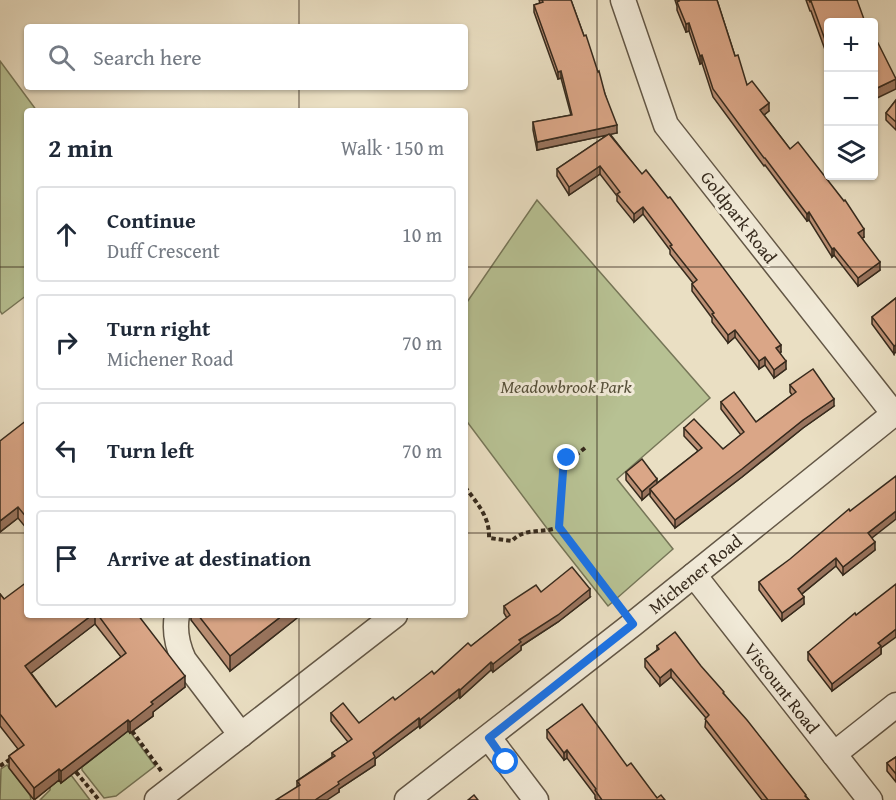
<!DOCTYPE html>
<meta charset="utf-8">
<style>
:root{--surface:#fff;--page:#f2f2f3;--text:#1f2937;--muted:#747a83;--line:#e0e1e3}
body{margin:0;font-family:"Gentium Book Plus",serif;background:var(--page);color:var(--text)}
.controls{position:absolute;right:18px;top:18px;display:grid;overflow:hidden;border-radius:6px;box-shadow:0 2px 4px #0004}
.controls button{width:54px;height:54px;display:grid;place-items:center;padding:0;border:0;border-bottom:2px solid var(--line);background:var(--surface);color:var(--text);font:30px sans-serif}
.stop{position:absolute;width:18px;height:18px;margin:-14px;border:4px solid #1a73e8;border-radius:50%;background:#fff}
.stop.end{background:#1a73e8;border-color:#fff;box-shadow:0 2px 6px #0008}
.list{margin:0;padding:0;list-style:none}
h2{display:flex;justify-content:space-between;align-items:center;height:78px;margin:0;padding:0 24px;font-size:26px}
h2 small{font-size:20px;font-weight:400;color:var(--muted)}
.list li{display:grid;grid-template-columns:39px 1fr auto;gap:18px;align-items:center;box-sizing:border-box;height:96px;margin:0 12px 12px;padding:0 12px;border:2px solid var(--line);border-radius:6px}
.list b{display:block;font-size:22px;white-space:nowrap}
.list p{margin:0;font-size:20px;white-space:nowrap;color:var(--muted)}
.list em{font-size:20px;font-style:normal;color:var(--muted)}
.icon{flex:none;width:33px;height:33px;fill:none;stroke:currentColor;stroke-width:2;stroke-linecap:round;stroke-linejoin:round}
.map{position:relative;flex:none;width:896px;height:800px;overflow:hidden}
.search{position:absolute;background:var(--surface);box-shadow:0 2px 4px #0004;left:24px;top:24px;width:444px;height:66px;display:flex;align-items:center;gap:15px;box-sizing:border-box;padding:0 21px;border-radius:6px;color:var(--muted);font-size:22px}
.panel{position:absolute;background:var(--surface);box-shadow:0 2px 4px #0004;left:24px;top:108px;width:444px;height:510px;border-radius:6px}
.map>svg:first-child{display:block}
.green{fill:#b7c193;stroke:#767658;stroke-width:1.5}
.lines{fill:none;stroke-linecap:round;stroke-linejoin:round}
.minor-casing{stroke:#635746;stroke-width:27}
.path{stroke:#362a1d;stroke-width:4;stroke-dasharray:4.5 3;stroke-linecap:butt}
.minor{stroke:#f1ead8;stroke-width:24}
.wall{fill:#bb8f74;stroke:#362a1d;stroke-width:1.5;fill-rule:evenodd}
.shaded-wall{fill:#99745e;stroke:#362a1d;stroke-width:1.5}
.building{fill:#daa687;stroke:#362a1d;stroke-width:1.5}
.route{stroke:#1a73e8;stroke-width:8}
.grid{fill:none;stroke:#362a1d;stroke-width:1.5;stroke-opacity:0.55}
.labels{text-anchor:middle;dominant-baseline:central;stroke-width:6;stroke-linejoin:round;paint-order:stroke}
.street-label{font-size:18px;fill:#362a1d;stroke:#f1ead8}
.park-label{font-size:18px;font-style:italic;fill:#56503a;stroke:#f1ead8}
</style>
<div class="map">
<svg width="896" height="800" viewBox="0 0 896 800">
<rect width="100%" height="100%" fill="#eadfc3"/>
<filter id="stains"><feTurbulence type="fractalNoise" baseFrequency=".00333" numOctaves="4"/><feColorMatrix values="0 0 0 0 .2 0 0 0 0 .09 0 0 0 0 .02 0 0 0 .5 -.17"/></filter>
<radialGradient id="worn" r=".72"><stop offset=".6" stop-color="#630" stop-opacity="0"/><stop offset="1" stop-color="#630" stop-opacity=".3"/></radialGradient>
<g class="green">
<polygon points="0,61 37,111 27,111 27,295 2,314 0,311"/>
<polygon points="537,200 710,398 617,479 673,549 608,606 552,535 465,419 465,305"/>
<polygon points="128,731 131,733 155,766 116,796 104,798 82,770 82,767"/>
<polygon points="7,765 30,795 31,800 0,800 1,769"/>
<polygon points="71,775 90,800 40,800 50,790 50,787 59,780 61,783"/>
</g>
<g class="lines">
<defs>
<g id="minor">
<polyline points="623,0 666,125 894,414"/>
<polyline points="694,575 870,800"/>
<path d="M177,615C174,631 177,645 184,660L241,735"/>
<polyline points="489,738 536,800"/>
<polyline points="834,754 896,705"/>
<polyline points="157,800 395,615"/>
<polyline points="407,800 633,624 896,412"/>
</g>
</defs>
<use href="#minor" class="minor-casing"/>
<g class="path">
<polyline points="585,448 572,458 564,458 559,527 622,609"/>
<path d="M465,487C477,503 490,517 489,538L512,541C524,527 543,534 559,527"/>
<polyline points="132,731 162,772"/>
<polyline points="0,766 12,758"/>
<polyline points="76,772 99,800"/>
</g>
<use href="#minor" class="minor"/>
</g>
<g class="wall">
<polygon points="539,0 571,0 605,94 617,133 610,134 781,352 780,353 786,369 774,378 765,365 759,369 735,337 728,343 712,322 712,318 692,291 692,284 693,283 670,254 670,250 643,214 634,222 617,201 617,196 600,174 569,195 557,176 557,169 607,135 537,150 533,130 533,122 571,115 561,78 558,79 534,12 534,5 540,3"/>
<polygon points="675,0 717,0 735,56 747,85 769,111 764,115 790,149 864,237 862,238 880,270 858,286 834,255 832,257 809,220 807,221 765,165 764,166 713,97 702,63 700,64 689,31 686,32 677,10 677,6"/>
<polygon points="806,0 857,0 828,22 828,58 811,11 810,11"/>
<polygon points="896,100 896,130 886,120 886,113"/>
<polygon points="896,298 894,354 872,324 872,317"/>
<polygon points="790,385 834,406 803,428 742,477 675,528 650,496 650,493 642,500 626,480 626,472 657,483 698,451 684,436 684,428 723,449 741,435 721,409 721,402 756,422 792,395 790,392"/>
<polygon points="27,420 27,529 18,518 0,532"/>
<polygon points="871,538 875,550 843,575 836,566 802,594 804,604 782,621 759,590 759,582"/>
<polygon points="541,592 590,597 558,622 521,646 521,650 493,672 491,670 460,698 459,697 420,728 419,726 375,759 375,765 339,789 339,792 297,787 297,781 332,757 332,753 348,742 331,721 331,713 359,723 395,700 434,674 471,646 507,618 504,613 504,606"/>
<path d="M0,594L4,599L27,615H138L185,687L153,712V716L130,733L128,731L61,783L59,780L34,800L9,768V756L18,749L0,726ZM95,624L121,657L56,707L31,673Z"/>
<polygon points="191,615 297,615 297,618 230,671 191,620"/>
<polygon points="657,646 724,694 809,800 762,800 705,727 706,718 671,677 660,686 645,667 645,659 657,650"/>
<polygon points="881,648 881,654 832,691 808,660 808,652"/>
<polygon points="547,730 627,766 657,798 665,800 596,800 595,798 595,795 567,758 564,760 547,738"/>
<polygon points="896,757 896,782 887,771 887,763"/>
</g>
<g class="shaded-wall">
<polygon points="689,23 689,31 686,32 686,24"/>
<polygon points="702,55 702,63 700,64 700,56"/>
<polygon points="561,71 561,78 558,79 558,72"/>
<polygon points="896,79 896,89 873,100 873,90"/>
<polygon points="769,103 769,111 760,118 760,110"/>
<polygon points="617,125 617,133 537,150 537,142"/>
<polygon points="600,166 600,174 569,195 569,187"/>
<polygon points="643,207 643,214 634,222 634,214"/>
<polygon points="809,212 809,220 807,221 807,214"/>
<polygon points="864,229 864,237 858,241 858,233"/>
<polygon points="834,248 834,255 832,257 832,249"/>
<polygon points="880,262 880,270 858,286 858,278"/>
<polygon points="735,330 735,337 728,343 728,335"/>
<polygon points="781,345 781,352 776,356 776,348"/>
<polygon points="896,345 896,352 894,354 894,346"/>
<polygon points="765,357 765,365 759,369 759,361"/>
<polygon points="786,361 786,369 774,378 774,370"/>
<polygon points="834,399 834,406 803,428 742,477 675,528 675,520 803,420"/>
<polygon points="657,479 657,487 650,489 650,493 642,500 642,492"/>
<polygon points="18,507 18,518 0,532 0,521"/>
<polygon points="896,511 896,519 868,541 868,533"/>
<polygon points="875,542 875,550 843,575 843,567"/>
<polygon points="836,558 836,566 798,597 798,589"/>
<polygon points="590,589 590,597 558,622 521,646 521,650 493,672 493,664 519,640"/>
<polygon points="804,597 804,604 782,621 782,613"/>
<polygon points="92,615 95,615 95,624 25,678 25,666"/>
<polygon points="283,615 297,615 297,618 230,671 230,656"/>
<polygon points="896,629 896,637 881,648 881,654 832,691 832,684 878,643"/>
<polygon points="491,662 491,670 460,698 460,690"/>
<polygon points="671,669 671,677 660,686 660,678"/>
<polygon points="185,676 185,687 153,712 153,716 130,733 130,722 151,702"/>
<polygon points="459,689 459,697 420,728 420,720"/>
<polygon points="419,718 419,726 375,759 375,765 339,789 339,792 327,800 315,800 373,753"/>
<polygon points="128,720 128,731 61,783 61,771"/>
<polygon points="567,750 567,758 564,760 564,753"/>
<polygon points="59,769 59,780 34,800 34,788"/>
</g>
<g class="building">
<polygon points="542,0 571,0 584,36 586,35 598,72 599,71 605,94 617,125 537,142 533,122 572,115 561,71 558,72 534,5 543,2"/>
<polygon points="678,0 717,0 735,56 738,55 747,85 752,81 769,103 760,110 790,149 798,142 844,201 845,200 864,229 858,233 880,262 858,278 834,248 832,249 809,212 807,214 765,158 764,158 713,89 702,55 700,56 689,23 686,24 677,2 679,1"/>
<polygon points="809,0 857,0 865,22 828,22 828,48 811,1 810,2"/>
<polygon points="878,43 896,79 873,90 873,45"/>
<polygon points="896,100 896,122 886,113"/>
<polygon points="609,134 642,174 646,170 668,198 670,197 781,345 776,348 786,361 774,370 765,357 759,361 735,330 728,335 712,314 714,313 692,284 697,280 670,246 672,245 643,207 634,214 617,194 620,192 600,166 569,187 557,169"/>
<polygon points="896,298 896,345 894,346 872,317"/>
<polygon points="813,369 834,399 803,420 742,469 675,520 650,489 702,448 684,428 694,419 723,449 744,432 721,402 734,392 756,422 796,392 790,385"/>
<polygon points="27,420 27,518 18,507 0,521 0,441"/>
<polygon points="642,459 657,479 642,492 626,472"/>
<polygon points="896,476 896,511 868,533 875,542 843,567 836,558 798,589 804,597 782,613 759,582 790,559 849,509 850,511"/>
<polygon points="572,567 590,589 558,615 519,640 521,642 493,664 491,662 460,690 459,689 420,720 419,718 373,753 375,757 338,782 339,784 315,800 276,800 300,785 297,781 335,756 332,753 352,739 331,713 343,703 359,723 393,697 395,700 432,671 434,674 468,643 471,646 510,615 504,606 536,585 541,592"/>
<polygon points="27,582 27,615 92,615 25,666 56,707 126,653 98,615 138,615 185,676 151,702 153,704 130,722 128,720 61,771 59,769 34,788 9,756 24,745 0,714 0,594 4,599"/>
<polygon points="896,584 896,629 878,643 881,646 832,684 808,652 855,613 856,615"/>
<polygon points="198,615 283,615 230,656"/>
<polygon points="675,632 701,666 724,692 723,693 747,720 806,795 805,796 809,800 768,800 705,719 709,715 671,669 660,678 645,659 659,649 657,646"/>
<polygon points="582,704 627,766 631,763 657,798 661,795 665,800 602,800 595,790 596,789 567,750 564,753 547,730"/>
<polygon points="896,757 896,774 887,763"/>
<polygon points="474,795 478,800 468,800"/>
</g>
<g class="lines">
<polyline class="route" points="506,762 489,738 633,624 559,527 564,458 567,458"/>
</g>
<path class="grid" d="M299,0V27M597,0V800M299,87V111M0,267H27M465,267H896M0,533H27M465,533H896M299,615V800"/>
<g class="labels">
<g class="street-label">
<text transform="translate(739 217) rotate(52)">Goldpark Road</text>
<text transform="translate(695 574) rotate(-39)">Michener Road</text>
<text transform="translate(782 688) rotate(52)">Viscount Road</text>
</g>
<g class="park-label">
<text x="566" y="386">Meadowbrook Park</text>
</g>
</g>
<rect width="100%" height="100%" filter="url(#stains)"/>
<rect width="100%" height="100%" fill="url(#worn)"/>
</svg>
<div class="controls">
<button>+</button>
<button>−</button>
<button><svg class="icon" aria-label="layers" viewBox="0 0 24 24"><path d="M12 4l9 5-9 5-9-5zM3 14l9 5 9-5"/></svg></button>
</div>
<div class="stop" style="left:506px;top:762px"></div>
<div class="stop end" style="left:567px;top:458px"></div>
<div class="search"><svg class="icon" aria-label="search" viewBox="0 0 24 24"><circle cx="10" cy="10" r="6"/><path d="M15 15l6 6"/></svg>Search here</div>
<section class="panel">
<h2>2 min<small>Walk · 150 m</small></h2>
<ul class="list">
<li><svg class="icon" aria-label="ahead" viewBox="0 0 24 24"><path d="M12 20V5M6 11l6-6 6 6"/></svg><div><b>Continue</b><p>Duff Crescent</p></div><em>10 m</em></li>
<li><svg class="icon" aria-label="right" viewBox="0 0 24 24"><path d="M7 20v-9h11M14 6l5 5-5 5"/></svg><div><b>Turn right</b><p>Michener Road</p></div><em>70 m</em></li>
<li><svg class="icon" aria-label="left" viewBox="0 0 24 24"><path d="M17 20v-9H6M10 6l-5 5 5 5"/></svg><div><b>Turn left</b></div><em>70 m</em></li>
<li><svg class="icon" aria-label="arrive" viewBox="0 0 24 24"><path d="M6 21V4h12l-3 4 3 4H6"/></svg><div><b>Arrive at destination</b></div></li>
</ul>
</section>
</div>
